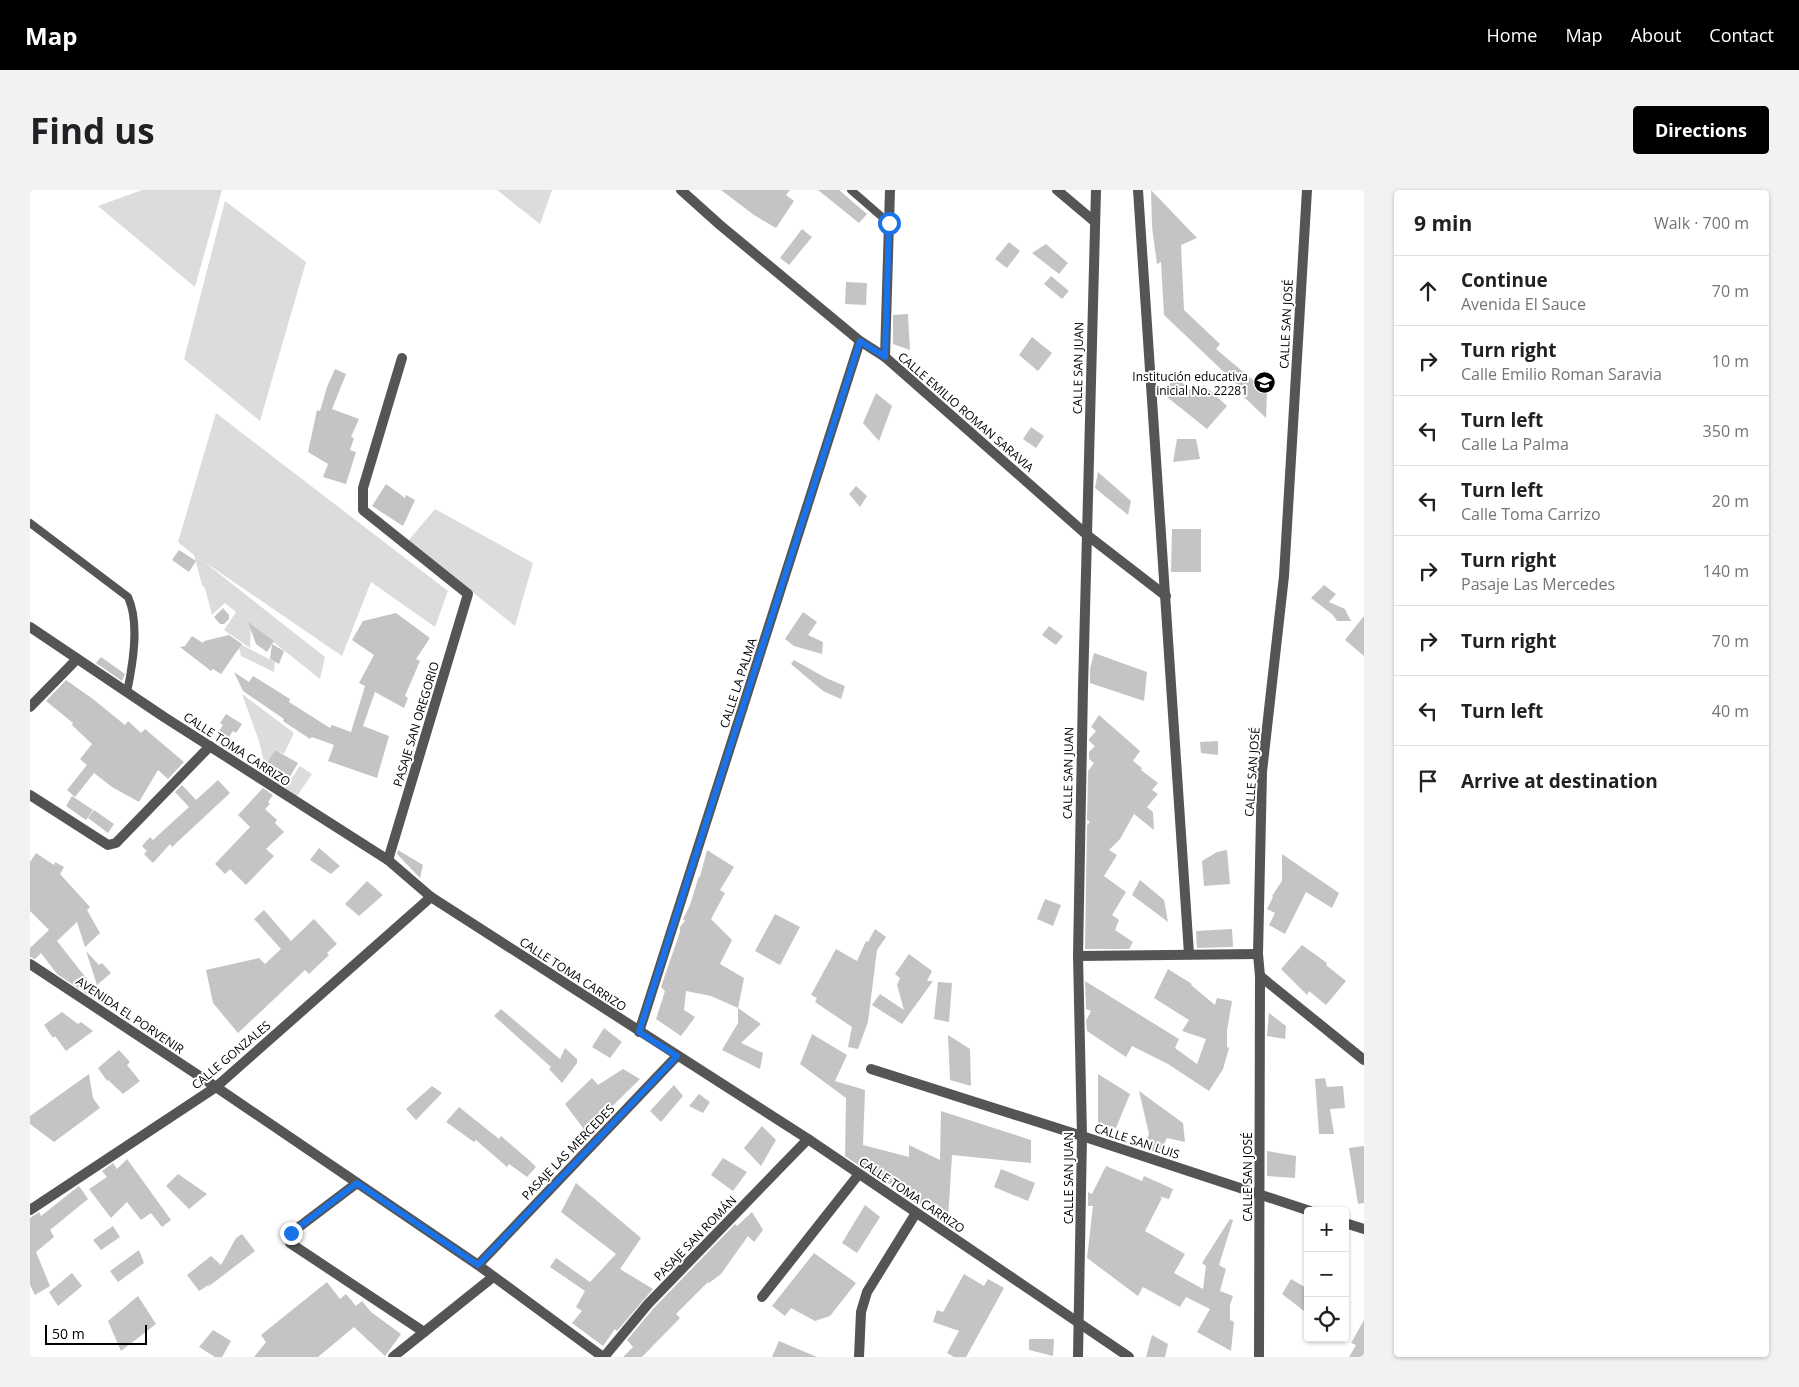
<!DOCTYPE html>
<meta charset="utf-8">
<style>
:root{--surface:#fff;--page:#f2f2f2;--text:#202124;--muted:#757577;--line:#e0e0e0;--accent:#000}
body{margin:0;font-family:"Open Sans",sans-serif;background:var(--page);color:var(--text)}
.controls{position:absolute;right:15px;bottom:15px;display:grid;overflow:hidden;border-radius:5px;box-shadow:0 1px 4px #0004}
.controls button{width:45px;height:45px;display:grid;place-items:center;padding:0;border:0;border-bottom:1px solid var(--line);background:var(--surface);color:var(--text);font:25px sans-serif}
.scale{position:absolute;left:15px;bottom:12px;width:102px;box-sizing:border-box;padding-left:5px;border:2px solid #000;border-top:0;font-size:14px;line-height:18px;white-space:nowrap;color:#000;-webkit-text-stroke:4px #fff;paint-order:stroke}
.stop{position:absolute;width:15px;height:15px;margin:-11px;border:4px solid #1a73e8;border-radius:50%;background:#fff}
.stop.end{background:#1a73e8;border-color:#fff;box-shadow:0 1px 5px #0008}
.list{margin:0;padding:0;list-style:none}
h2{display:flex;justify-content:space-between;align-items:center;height:65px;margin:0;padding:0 20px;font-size:21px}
h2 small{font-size:16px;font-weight:400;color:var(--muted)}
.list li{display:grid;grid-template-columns:32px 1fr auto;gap:15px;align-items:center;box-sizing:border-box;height:70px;padding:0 20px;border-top:1px solid var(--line)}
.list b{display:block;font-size:19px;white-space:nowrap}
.list p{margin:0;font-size:16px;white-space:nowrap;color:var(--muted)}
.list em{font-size:16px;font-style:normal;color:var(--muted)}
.icon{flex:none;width:28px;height:28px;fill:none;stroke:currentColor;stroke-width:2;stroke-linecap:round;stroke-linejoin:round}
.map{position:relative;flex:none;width:1334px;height:1167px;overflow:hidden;border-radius:5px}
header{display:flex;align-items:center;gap:30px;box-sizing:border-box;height:70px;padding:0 25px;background:var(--accent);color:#fff}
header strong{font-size:24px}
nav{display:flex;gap:28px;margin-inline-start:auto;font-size:18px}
.intro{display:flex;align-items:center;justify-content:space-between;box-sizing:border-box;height:120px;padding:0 30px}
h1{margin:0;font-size:35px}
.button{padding:12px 22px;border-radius:5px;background:var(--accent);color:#fff;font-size:18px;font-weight:700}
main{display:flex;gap:30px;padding:0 30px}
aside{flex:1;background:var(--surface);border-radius:5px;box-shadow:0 1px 4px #0004}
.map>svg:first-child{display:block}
.green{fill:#dcdcdc}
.building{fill:#c4c4c4}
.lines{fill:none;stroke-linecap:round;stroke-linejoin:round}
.lane{stroke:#555;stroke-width:8}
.street{stroke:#555;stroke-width:10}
.route{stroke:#1a73e8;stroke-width:6}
.labels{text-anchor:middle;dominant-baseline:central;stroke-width:4;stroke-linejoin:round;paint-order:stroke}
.street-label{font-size:12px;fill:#000;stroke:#fff}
.poi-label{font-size:12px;fill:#000;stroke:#fff;text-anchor:end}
</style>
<header>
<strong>Map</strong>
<nav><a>Home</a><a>Map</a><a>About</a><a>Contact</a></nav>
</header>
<div class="intro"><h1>Find us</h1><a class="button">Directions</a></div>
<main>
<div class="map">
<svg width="1334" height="1167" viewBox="0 0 1334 1167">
<rect width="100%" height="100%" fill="#fff"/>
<g class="green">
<polygon points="112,0 192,0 165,97 68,16"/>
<polygon points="467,0 522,0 510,34"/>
<polygon points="195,11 276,72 230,231 154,169"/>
<polygon points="186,223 418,401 405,437 341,392 312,466 173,371 295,467 290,489 221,434 220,458 194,440 206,422 195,413 182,425 175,398 172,395 164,365 148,352"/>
<polygon points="405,319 503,373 485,436 378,351"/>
<polygon points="208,453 245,472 244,482 211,466"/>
<polygon points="212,504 264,543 254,564 245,560 235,576 229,551"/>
<polygon points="270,576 282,584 267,606 255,598"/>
</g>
<g class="building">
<polygon points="691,0 760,0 756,5 764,11 746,38 724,25"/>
<polygon points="788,0 809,0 837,24 829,33"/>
<polygon points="1121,0 1167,48 1151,55 1154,120 1190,154 1186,159 1224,191 1225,190 1237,204 1236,228 1211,204 1214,201 1134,125 1131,72 1127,74 1122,37"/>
<polygon points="772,39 782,47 759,75 750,68"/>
<polygon points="979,52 990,61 977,78 965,69"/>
<polygon points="1016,54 1038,73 1029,84 1002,63"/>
<polygon points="1021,86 1039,101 1032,109 1014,94"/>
<polygon points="816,92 837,93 836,115 815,114"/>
<polygon points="878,124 880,160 863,154 863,125"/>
<polygon points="1002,147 1022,163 1008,181 989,165"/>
<polygon points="305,179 316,184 302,219 329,229 321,247 324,248 320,260 326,262 316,294 293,287 298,274 278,262 287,220 290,221 297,197"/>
<polygon points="1146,187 1166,205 1174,195 1197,216 1177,239 1132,203"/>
<polygon points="846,203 862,216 849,251 833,233"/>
<polygon points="1001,237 1014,246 1006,258 993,249"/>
<polygon points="1147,249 1166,249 1170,269 1143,272"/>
<polygon points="1068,282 1101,311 1098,325 1065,298"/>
<polygon points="356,294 375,308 376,305 385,310 373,336 342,316"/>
<polygon points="826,296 837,306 830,317 819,304"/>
<polygon points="1142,339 1171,339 1171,382 1141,382"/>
<polygon points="149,360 166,371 159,382 142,370"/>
<polygon points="1294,395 1306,404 1299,412 1315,419 1321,431 1307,431 1303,425 1281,408"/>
<polygon points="193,418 199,425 199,429 194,434 190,434 184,427"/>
<polygon points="773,422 787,432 778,445 793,452 792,464 764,456 755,449"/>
<polygon points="366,423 400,448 386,469 390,471 375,506 378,508 374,518 345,502 333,536 359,546 347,588 298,571 304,555 282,547 280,549 253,531 254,529 213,501 204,482 219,492 223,486 260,509 259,512 300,538 302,535 321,542 335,496 329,493 344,465 322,450 333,431"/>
<polygon points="1334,426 1334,466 1315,450"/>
<polygon points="218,432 244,451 237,462 226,454"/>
<polygon points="1019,436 1033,446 1026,455 1012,445"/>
<polygon points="199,445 212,454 191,484 183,479 181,481 150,457 155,456 162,446 173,453 174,451"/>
<polygon points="242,454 254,461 249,474 240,469"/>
<polygon points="1064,463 1117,482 1114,511 1060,493 1060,479"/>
<polygon points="71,467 95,484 92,491 66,473"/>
<polygon points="764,470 796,488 815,496 811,509 793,501 761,474"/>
<polygon points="36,490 63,509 95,535 98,531 111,543 115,539 154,572 138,589 128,580 109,612 82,597 64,583 45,607 37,600 57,575 50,569 62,554 42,535 43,533 16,511"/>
<polygon points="196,524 212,534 206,543 203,541 199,547 189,541 193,535 190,533"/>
<polygon points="1069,525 1110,561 1103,571 1112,578 1111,580 1128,593 1122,600 1128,604 1117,617 1123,622 1124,640 1104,624 1090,649 1079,660 1087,665 1074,686 1096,702 1082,725 1089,730 1085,740 1103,752 1099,759 1055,759 1057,635 1060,632 1057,630 1058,581 1064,573 1059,569 1059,562 1065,556 1059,551 1059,549 1066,541 1061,537"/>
<polygon points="1188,551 1188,565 1171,563 1170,552"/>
<polygon points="245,560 268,573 255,595 237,584 240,579 235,576"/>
<polygon points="188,590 200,603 142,657 140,654 123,673 114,664 117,661 112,656 120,647 123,650 159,617 145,602 152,595 166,610"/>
<polygon points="233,598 243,605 238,612 240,614 235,619 247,630 245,633 254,642 236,659 244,666 216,695 200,679 195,684 185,674 220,637 208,625"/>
<polygon points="42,606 63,620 56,630 36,616"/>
<polygon points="64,620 84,634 78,643 58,628"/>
<polygon points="289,658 310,676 301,684 280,670"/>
<polygon points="368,660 393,675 390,688 367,664"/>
<polygon points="677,660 704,677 690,700 695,703 681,729 702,750 690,774 714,788 708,818 681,806 656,801 654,820 665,827 651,846 626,829 635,801 631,797 634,788 650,742 650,737 655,731 653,729 660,715 669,686 670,687"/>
<polygon points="1197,660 1200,694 1174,696 1172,671 1187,662"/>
<polygon points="6,663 24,675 25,672 34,677 30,684 60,717 57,720 70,743 55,757 47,732 27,751 64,798 57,804 27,784 11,763 5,769 0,767 0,758 19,740 0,721 0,672"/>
<polygon points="1252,664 1309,703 1302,718 1276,702 1255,744 1239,735 1245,723 1237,719 1243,707 1242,706 1252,691"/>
<polygon points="1110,690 1134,710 1138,732 1102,705"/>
<polygon points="337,691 353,705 329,726 315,714"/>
<polygon points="1015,709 1031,715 1023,736 1007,729"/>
<polygon points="234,720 261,751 284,729 307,754 297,763 299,765 279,784 275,780 208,843 183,813 176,780 229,768 235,774 251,759 224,729"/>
<polygon points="745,724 770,737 750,775 725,761"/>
<polygon points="845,739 856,747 847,760 838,832 828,859 818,857 822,837 785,812 787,808 781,805 806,759 827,771 836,751 838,752"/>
<polygon points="1202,739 1203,757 1167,758 1166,741"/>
<polygon points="1272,755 1297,773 1296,775 1316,791 1296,815 1279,801 1277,805 1251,779"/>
<polygon points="56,761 69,775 72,773 81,783 67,795"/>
<polygon points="879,764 902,781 897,791 903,791 872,834 842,815 850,804 874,820 867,795 870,788 865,784"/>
<polygon points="1138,779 1162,794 1161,795 1185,815 1187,808 1202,811 1197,841 1197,857 1199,858 1193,879 1179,901 1138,874 1102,856 1096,867 1057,841 1056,831 1061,821 1056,819 1055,791 1149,849 1145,858 1167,874 1176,849 1152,841 1159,830 1124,808"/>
<polygon points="908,792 922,793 919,832 904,829"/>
<polygon points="708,818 731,834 711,853 733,863 730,879 692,860 708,833"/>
<polygon points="471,819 530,869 535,858 547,869 547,873 532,893 519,879 521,877 464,826"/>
<polygon points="32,822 48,834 51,832 63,841 36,861 25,846 23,848 14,835"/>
<polygon points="1239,823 1256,836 1255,849 1237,846"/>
<polygon points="574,838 592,852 580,868 562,857"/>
<polygon points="782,844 817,865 805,891 835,900 833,955 879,967 879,955 910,970 911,921 1001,950 1001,973 922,965 918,1030 907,1027 908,1014 886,1014 878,1009 879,997 855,993 815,966 816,908 770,874"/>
<polygon points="918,845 940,859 941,896 920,890"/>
<polygon points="89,860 100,872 97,875 110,891 93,904 78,890 77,891 68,878"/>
<polygon points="593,879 610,889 556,942 535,914 562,888 568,895"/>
<polygon points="59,884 63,908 70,918 24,952 0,934 0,926"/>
<polygon points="1068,884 1100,904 1086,938 1068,933"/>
<polygon points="1295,888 1297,897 1313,896 1315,918 1300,919 1304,944 1289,944 1285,889"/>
<polygon points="644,895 653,906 631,932 620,921"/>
<polygon points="402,896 412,903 386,930 376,919"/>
<polygon points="1109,901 1153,933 1155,952 1137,948 1129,964 1113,957 1119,944"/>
<polygon points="669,904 680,912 673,923 659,916"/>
<polygon points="429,917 469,949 471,946 499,970 506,977 497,987 479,974 477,977 446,950 444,952 416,932"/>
<polygon points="732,936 746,950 731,976 714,958"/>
<polygon points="1334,956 1334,1013 1328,1014 1319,958"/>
<polygon points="1237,961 1266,966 1265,988 1237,986"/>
<polygon points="693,968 717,982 703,1001 681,985"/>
<polygon points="97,969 141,1030 132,1037 121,1023 111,1030 97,1012 81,1028 59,999 77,987 72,981 83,973 87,979"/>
<polygon points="1076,976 1112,991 1114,986 1143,999 1139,1009 1128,1006 1132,1008 1115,1041 1155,1064 1144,1083 1173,1099 1176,1076 1172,1073 1200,1029 1203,1030 1189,1075 1196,1079 1190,1101 1203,1106 1200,1115 1200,1130 1204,1132 1201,1161 1167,1142 1180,1119 1156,1107 1150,1117 1113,1097 1108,1106 1057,1068 1063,1016 1058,1016 1058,1002 1062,1004"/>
<polygon points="971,979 1005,993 998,1011 964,997"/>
<polygon points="148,984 177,1004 159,1019 136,996"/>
<polygon points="546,993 611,1048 590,1079 623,1099 587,1141 585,1139 573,1156 542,1133 552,1121 546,1117 555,1101 520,1077 526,1068 560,1092 586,1064 531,1022"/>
<polygon points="49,996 58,1009 20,1040 24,1047 6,1062 20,1096 5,1105 0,1095 0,1028 9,1022 11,1026"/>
<polygon points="835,1015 850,1027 827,1063 812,1053"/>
<polygon points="722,1022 733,1040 724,1052 718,1046 691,1084 679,1093 678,1092 646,1124 650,1128 612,1167 593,1167 603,1157 597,1150 623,1119 705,1034 707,1036"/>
<polygon points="83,1036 90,1047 71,1060 63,1050"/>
<polygon points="212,1044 225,1061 178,1097 180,1094 169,1101 157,1085 181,1066 191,1075 206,1048"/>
<polygon points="109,1060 114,1073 88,1092 80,1081"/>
<polygon points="784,1063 826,1093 800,1126 785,1131 761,1118 755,1126 742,1116"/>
<polygon points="42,1083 52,1096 28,1116 19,1102"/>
<polygon points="934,1084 954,1096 958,1089 974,1098 936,1167 924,1167 917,1163 929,1141 903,1132 907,1120 913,1122"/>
<polygon points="1261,1089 1278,1099 1278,1124 1252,1104"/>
<polygon points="297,1092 310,1109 316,1104 326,1116 332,1111 341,1122 371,1144 355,1166 324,1137 288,1167 224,1167 236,1152 231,1145"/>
<polygon points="108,1106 126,1134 91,1161 78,1131"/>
<polygon points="1334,1130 1334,1167 1319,1167 1326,1155 1321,1153"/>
<polygon points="183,1140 201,1151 192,1167 185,1167 169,1157"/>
<polygon points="1122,1145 1138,1154 1135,1167 1116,1167"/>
<polygon points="999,1149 1024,1149 1023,1166 999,1160"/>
<polygon points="749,1151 787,1167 742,1167"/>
</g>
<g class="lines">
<g class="lane">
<polyline points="821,0 859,33"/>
<path d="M0,333L98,407C110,433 103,474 97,502"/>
</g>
<g class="street">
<polyline points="651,0 690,35 830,151 855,167 1057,345 1136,406"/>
<polyline points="1027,0 1065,32"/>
<polyline points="1108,0 1159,764"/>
<polyline points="855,167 860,0"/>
<polyline points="0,437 134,527 358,670 401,707 778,949 1099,1167"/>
<polyline points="0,517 47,469"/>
<polyline points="0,605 78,655 86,653 180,556"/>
<polyline points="358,670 438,404 333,320 333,298 372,168"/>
<polyline points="1048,766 1228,764"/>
<polyline points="0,774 186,897 448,1075 573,1167"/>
<polyline points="1230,786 1334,870"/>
<polyline points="609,842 830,151"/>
<polyline points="841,879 1052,946 1280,1021"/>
<polyline points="327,993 261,1043 258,1047 260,1053 394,1142"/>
<polyline points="0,1020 186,897 401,707"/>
<polyline points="1315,1033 1334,1039"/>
<polyline points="448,1075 647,866"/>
<polyline points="732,1107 829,984"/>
<polyline points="363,1167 463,1087"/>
<polyline points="574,1167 618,1114 778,949"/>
<polyline points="829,1167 831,1122 837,1102 886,1023"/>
<polyline points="1048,1167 1052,946 1048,766 1053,498 1066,0"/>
<polyline points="1229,1167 1230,786 1228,764 1232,582 1254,386 1277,0"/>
</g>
</g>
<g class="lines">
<polyline class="route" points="261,1043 327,993 448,1075 647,866 609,842 830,151 855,167 859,33"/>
</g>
<defs>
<symbol id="school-disc" viewBox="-11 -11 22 22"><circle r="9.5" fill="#000" stroke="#fff"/><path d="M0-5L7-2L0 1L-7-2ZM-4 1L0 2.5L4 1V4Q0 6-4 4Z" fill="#fff"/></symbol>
</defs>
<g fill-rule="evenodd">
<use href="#school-disc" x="1222" y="180" width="25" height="25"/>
</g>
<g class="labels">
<g class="street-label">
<text transform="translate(1256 134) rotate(-87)">CALLE SAN JOSÉ</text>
<text transform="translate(1048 178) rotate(-89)">CALLE SAN JUAN</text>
<text transform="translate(936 222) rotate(41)">CALLE EMILIO ROMAN SARAVIA</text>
<text transform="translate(708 493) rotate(-72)">CALLE LA PALMA</text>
<text transform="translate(386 534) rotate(-73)">PASAJE SAN OREGORIO</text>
<text transform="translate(207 559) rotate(33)">CALLE TOMA CARRIZO</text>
<text transform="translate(1222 582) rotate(-86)">CALLE SAN JOSÉ</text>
<text transform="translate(1038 583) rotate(-89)">CALLE SAN JUAN</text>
<text transform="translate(543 784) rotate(33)">CALLE TOMA CARRIZO</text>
<text transform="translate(100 825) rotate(34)">AVENIDA EL PORVENIR</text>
<text transform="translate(201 865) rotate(-40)">CALLE GONZALES</text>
<text transform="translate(1107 951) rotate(18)">CALLE SAN LUIS</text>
<text transform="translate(538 962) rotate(-46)">PASAJE LAS MERCEDES</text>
<text transform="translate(1217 987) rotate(-90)">CALLE SAN JOSÉ</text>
<text transform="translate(1038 988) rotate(-90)">CALLE SAN JUAN</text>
<text transform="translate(882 1005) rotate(34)">CALLE TOMA CARRIZO</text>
<text transform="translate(665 1048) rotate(-46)">PASAJE SAN ROMÁN</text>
</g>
<g class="poi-label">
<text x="1218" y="186">Institución educativa<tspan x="1218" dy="14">inicial No. 22281</tspan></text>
</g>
</g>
</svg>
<div class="controls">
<button>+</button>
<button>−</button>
<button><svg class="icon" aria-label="locate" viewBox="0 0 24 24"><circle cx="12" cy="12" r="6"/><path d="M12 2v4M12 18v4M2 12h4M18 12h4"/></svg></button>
</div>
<div class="scale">50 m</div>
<div class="stop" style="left:859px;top:33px"></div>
<div class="stop end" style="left:261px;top:1043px"></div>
</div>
<aside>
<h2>9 min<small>Walk · 700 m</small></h2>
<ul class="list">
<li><svg class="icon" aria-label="ahead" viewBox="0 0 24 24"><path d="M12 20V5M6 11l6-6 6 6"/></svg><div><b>Continue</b><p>Avenida El Sauce</p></div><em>70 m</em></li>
<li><svg class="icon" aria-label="right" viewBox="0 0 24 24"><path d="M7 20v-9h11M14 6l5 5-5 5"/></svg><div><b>Turn right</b><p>Calle Emilio Roman Saravia</p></div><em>10 m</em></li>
<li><svg class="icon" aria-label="left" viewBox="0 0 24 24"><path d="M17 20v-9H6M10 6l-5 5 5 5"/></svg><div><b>Turn left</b><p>Calle La Palma</p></div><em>350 m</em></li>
<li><svg class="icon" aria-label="left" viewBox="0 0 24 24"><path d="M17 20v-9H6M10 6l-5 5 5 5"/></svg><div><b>Turn left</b><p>Calle Toma Carrizo</p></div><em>20 m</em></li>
<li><svg class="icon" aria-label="right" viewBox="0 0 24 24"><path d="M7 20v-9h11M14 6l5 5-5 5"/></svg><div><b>Turn right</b><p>Pasaje Las Mercedes</p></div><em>140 m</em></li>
<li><svg class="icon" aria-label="right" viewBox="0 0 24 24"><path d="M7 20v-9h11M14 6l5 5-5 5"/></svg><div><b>Turn right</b></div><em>70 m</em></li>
<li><svg class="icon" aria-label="left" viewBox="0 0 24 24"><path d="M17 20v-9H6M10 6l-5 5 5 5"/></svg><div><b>Turn left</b></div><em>40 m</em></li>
<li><svg class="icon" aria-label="arrive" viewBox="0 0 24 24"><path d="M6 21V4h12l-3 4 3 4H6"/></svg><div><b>Arrive at destination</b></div></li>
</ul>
</aside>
</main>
